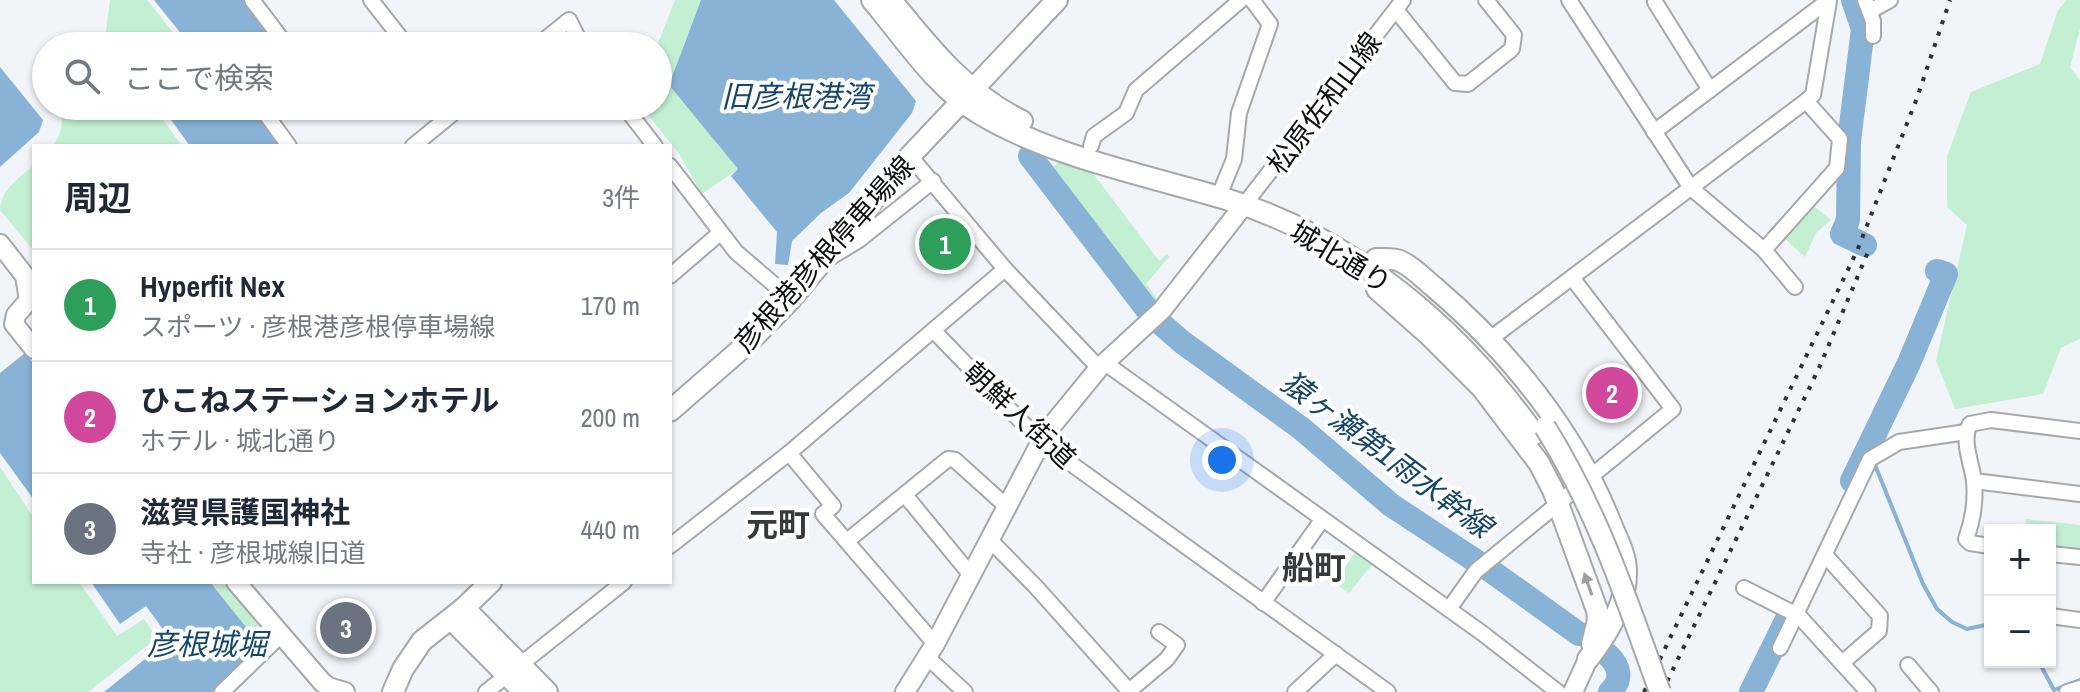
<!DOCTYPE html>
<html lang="ja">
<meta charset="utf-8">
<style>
:root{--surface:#fff;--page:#f6f6f7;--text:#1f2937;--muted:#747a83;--line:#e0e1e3;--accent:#2461ce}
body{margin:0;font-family:"Archivo Narrow","Noto Sans JP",sans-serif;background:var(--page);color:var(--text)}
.controls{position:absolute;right:24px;bottom:24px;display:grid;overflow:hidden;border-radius:0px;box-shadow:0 2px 6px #0004}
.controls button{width:72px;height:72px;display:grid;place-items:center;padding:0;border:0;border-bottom:2px solid var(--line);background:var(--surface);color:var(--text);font:40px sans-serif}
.you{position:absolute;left:1222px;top:460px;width:28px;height:28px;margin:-20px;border:6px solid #fff;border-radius:50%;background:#1a73e8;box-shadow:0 0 0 12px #1a73e833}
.badge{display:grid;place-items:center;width:52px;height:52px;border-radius:50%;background:var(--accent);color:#fff;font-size:26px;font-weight:700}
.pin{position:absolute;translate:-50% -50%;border:4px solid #fff;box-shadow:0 2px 8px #0006}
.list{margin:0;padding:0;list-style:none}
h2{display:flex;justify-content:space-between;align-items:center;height:104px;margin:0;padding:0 32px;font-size:34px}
h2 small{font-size:26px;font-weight:400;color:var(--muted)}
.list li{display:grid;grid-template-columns:52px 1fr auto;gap:24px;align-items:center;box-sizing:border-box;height:112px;padding:0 32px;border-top:2px solid var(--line)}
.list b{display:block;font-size:30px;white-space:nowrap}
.list p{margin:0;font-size:26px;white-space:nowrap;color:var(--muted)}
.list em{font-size:26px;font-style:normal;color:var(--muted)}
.icon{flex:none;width:44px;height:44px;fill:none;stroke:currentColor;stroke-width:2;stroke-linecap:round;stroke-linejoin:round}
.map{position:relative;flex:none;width:2080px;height:692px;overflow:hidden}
.search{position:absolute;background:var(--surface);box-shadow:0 2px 6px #0004;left:32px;top:32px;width:640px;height:88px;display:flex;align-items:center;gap:20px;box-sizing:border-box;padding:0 28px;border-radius:44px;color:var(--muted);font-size:30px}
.panel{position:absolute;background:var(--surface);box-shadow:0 2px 6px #0004;left:32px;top:144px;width:640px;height:440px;border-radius:0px}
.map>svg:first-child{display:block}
.green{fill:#c3f0d3}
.water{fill:#88b3d6}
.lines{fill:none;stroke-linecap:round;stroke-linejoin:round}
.stream{stroke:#88b3d6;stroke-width:4}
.river{stroke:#88b3d6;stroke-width:24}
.minor-casing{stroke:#a6a8ac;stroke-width:18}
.tertiary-casing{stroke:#a6a8ac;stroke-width:22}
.secondary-casing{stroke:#a6a8ac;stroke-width:24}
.minor{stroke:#fff;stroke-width:14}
.tertiary{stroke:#fff;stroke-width:18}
.secondary{stroke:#fff;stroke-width:20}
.rail{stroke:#2f3132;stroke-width:4;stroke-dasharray:4 8;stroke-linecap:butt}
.secondary-bridge-casing{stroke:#a6a8ac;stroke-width:24;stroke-linecap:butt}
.secondary-bridge{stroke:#fff;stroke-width:20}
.oneway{fill:#9f9fa0}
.labels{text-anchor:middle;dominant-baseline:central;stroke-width:8;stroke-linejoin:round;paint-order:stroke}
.street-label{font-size:28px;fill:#0f1011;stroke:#fff}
.water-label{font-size:30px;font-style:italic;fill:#154769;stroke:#fff}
.quarter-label{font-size:32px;font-weight:bold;fill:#37393c;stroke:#fff}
</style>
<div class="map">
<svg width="2080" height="692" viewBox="0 0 2080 692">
<rect width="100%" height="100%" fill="#f1f4f8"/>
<g class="green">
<polygon points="110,0 147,0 184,46 68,46 71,36 104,46"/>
<polygon points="675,0 701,0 669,85 738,169 702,194 680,155 641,106 658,106 657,46"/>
<polygon points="2067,0 2080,0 2080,29 2070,67 2080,81 2080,339 2061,348 2043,394 1955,409 1936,361 1967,225 1947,207 1947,156 1971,92 2040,64 2058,10"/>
<path d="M60,106H153L182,146H52C63,134 63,122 60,106Z"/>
<polygon points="1058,162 1092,172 1159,261 1167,254 1169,257 1146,284 1160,303 1155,308 1049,171"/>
<path d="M34,165V251L0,210C1,189 19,178 34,165Z"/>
<polygon points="1811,204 1831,220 1816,233 1805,257 1783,237"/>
<polygon points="0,467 34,518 34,582 79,582 117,636 144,619 157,638 88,692 0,692"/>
<polygon points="2026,519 2080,525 2080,553 2050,549 2050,530 2025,530"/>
<polygon points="1357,550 1374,562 1349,593 1334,583"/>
<polygon points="210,582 222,582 260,627 258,642"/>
</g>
<g class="water">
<polygon points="154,0 246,0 280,46 191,46"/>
<polygon points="701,0 834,0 916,101 912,113 849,193 821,213 792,241 788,265 775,264 777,232 731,176 738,169 669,85"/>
<polygon points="0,67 43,120 39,132 0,167"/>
<polygon points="161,106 251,106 281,146 190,146"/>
<polygon points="25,353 34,364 34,500 0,453 0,373"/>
<polygon points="91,582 210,582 258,642 241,665 212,692 104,692 170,639 146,606 120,624"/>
</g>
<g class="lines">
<g class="stream">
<polyline points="1875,465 1923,584 1937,609 1952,622 1967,629 1990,624"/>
<polyline points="2039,662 2054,690 2080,680"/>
</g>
<g class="river">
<polyline points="1853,0 1863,29 1849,141 1848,220 1842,234 1865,245"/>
<polyline points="1030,156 1149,312"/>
<polyline points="1159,322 1182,342 1302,429 1391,505 1491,571 1579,634"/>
<polyline points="1852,481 1909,363 1946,274 1937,271"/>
<path d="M1608,655C1620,667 1623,679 1610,692"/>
<polyline points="1751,692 1787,619"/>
</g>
<defs>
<g id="minor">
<polyline points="252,0 287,46"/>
<polyline points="371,0 407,46"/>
<polyline points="1569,0 1691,188 1764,250 1795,287"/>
<polyline points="1865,0 1873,21 1873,36"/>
<polyline points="1655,2 1710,90"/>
<polyline points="1396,10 1455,83 1468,84 1512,49 1514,35 1486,0"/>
<polyline points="1870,11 1890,0"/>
<polyline points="537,46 569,20 582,46"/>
<polyline points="260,106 289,146"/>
<polyline points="624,106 655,146"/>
<polyline points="1654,132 1829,0"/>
<polyline points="413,146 462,106"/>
<polyline points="1091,146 1094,136 1126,113 1136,90 1241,0"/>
<polyline points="910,156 1005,269 1099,368"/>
<polyline points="670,166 736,252 791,299"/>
<polyline points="1223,186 1234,159 1239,113 1270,24 1252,0"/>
<polyline points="1244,205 1403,0"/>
<polyline points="1764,250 1837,168 1840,139 1806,101 1813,95 1829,1"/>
<polyline points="831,257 859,240 933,181"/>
<polyline points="670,276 720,233"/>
<polyline points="934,331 1041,442 1388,692"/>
<polyline points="1490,339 1806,101"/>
<polyline points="1105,363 1482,633 1558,692"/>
<polyline points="789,453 833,506 823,514 935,644"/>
<polyline points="1974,481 2080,494"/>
<polyline points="905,495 970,574"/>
<polyline points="989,539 1037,588 1130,692"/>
<polyline points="847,541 948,459 955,460 1006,506"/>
<polyline points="670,546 789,453 1005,269"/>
<path d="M1990,546L1970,543L1966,539C1973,520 1976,502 1974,481C1972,464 1961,440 1970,424L1991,420L2080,431"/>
<polyline points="2050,554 2080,557"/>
<polyline points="1826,556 1880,616 1879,631 1842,663"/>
<polyline points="1744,588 1799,616 1868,692"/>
<polyline points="1263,603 1322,520"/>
<polyline points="1449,609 1476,571 1673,409 1573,279"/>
<polyline points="2050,616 2080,620"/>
<polyline points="1780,648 1870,459 1899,442 1966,432"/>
<polyline points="927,657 965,692"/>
<polyline points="1908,665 1931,692"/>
<polyline points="1129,691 1167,659 1177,645 1159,632"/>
<polyline points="222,692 281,635"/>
<polyline points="486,692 624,582"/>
<polyline points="1295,692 1336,654"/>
<polyline points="2067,692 2080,688"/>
</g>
<g id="tertiary">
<polyline points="0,244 25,276 29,300 16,315 14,324 34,349"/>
<polyline points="236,582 322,682 328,687 345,692"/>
<polyline points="905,692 935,644 1045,434 1099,368 1162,310 1244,205"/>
<polyline points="1573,692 1588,659"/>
</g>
<g id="secondary">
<path d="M872,0C905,39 936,88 980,114C1052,157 1146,175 1226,199C1353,238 1459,328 1534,434"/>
<path d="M891,0C929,47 966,94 1022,121"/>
<path d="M1376,259C1383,259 1394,258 1400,261C1412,266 1424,279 1434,287C1509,351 1575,432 1611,524C1617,539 1626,555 1626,571C1627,602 1607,635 1588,659"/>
<polyline points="1377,289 1429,335 1482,388 1539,463 1553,490 1597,610 1598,620 1592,644"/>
<polyline points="670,411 748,343 791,299 910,156 1057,0"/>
<polyline points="464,608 547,692"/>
<polyline points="451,619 524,692"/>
<polyline points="393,692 403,669 422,641 464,608 491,582"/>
</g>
</defs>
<use href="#minor" class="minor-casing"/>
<use href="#tertiary" class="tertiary-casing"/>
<use href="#secondary" class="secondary-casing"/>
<use href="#minor" class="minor"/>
<use href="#tertiary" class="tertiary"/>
<use href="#secondary" class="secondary"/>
<g class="rail">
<polyline points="1644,692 1857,251 1917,98 1950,0"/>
<polyline points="1662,692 1819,368 1868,252"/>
</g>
<defs>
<path id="secondary-bridge" d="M1545,427C1598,512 1626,598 1660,692"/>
</defs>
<use href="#secondary-bridge" class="secondary-bridge-casing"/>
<use href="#secondary-bridge" class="secondary-bridge"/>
</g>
<defs><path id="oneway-solid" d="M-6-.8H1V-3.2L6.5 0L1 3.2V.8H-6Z" transform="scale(2)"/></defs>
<use class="oneway" href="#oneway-solid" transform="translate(1588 584) rotate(-109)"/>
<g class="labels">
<g class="street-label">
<text transform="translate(1324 103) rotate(-53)">松原佐和山線</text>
<text transform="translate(824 254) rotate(-48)">彦根港彦根停車場線</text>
<text transform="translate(1341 257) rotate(31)">城北通り</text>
<text transform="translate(1020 415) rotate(43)">朝鮮人街道</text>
</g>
<g class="water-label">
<text x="796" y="96">旧彦根港湾</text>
<text transform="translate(1387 454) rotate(37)">猿ヶ瀬第1雨水幹線</text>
<text x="207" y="644">彦根城堀</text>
</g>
<g class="quarter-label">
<text x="778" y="524">元町</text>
<text x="1314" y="567">船町</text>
</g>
</g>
</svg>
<div class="controls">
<button>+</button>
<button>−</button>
</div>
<div class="you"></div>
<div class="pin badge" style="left:945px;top:244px;background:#2e9e5b">1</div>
<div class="pin badge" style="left:1612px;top:393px;background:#d1479c">2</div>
<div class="pin badge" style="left:346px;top:628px;background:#6b7280">3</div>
<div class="search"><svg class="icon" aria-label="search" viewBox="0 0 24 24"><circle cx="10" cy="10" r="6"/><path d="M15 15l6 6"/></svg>ここで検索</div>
<section class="panel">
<h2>周辺<small>3件</small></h2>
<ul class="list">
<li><span class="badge" style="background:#2e9e5b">1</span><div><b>Hyperfit Nex</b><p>スポーツ · 彦根港彦根停車場線</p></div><em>170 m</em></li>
<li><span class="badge" style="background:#d1479c">2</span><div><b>ひこねステーションホテル</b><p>ホテル · 城北通り</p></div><em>200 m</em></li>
<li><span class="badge" style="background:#6b7280">3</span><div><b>滋賀県護国神社</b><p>寺社 · 彦根城線旧道</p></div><em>440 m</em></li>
</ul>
</section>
</div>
